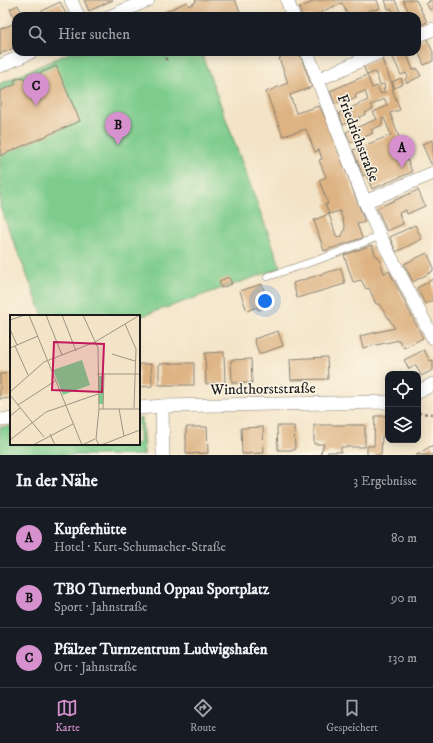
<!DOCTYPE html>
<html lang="de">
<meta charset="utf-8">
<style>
:root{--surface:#171b24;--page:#20242c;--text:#f1f3f6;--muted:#9ea1a6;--line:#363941;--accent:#d690ce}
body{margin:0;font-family:"IM FELL DW Pica",serif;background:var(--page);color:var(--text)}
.controls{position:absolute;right:12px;bottom:12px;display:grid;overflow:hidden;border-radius:8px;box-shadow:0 2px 10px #0003}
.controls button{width:36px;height:36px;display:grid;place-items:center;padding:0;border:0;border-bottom:1px solid var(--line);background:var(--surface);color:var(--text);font:20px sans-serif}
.you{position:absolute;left:265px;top:301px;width:14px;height:14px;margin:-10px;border:3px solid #fff;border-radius:50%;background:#1a73e8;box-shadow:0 0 0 6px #1a73e833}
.badge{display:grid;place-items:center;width:26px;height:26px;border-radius:50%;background:var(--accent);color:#111;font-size:13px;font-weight:700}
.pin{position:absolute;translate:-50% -33px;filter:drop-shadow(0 1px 2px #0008)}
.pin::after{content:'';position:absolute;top:21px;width:14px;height:12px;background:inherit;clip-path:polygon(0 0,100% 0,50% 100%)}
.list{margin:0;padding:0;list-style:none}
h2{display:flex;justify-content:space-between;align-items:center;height:52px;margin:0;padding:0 16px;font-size:17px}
h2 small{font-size:13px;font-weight:400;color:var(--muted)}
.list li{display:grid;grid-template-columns:26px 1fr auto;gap:12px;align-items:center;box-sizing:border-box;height:60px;padding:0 16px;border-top:1px solid var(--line)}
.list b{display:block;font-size:15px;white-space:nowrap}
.list p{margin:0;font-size:13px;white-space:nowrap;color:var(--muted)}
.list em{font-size:13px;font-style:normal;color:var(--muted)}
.icon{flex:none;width:22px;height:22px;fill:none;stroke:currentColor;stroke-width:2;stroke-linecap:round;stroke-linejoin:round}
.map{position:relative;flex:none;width:433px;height:455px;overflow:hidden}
.search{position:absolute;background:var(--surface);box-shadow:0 2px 10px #0003;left:12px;right:12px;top:12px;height:44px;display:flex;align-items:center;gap:10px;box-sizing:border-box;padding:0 14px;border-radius:12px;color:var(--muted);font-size:15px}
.sheet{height:232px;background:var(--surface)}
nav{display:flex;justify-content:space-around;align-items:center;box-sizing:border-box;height:56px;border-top:1px solid var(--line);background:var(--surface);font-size:11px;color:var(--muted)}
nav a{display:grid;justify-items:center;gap:2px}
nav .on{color:var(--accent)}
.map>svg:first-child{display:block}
.green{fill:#7dcc8c;stroke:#4c7454}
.building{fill:#ddb383;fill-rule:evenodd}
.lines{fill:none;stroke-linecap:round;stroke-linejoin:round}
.lane-casing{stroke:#888072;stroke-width:8}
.street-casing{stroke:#888072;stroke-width:14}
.path{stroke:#888072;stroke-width:2.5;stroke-dasharray:3 3;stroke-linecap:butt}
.lane{stroke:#fff;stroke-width:7}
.street{stroke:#fff;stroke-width:13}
.labels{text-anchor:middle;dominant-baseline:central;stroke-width:3;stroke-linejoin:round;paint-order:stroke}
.street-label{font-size:15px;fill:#1c1c1c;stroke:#fcf5e5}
.inset-road{fill:none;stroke:#9d9483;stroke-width:1}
.view{fill:#c2185b;fill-opacity:0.15;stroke:#c2185b;stroke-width:2}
.inset-edge{fill:none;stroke:#1c1c1c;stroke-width:2}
</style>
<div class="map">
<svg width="433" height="455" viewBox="0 0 433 455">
<rect width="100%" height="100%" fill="#fcf5e5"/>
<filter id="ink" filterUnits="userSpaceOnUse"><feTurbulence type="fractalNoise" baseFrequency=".025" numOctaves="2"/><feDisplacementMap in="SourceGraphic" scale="8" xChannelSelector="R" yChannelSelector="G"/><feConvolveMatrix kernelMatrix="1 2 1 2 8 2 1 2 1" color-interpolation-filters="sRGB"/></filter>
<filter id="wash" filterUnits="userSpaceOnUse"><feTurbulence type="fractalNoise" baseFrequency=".012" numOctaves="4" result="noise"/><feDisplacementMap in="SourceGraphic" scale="16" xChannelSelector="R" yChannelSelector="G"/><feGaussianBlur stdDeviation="0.9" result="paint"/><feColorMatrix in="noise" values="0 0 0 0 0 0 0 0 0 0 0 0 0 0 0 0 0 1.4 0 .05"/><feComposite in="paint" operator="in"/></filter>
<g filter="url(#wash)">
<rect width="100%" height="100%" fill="#f3e4c7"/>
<g class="green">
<polygon points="71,52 201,52 281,268 139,317 43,316 0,207 0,84"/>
<polygon points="139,418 142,418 144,455 0,455 0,427 11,426 11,444 139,444"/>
</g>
<g id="blocks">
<g class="building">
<polygon points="84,0 113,0 89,11"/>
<polygon points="195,0 235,0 242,16 156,16 187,2 189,6 196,2"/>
<polygon points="317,0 377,0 380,8 374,10 373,9 357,16 348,16 342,3 321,12 323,16 302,16 299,8"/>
<polygon points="385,0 395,0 402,16 390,16 394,14 391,8 388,9"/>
<polygon points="403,0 416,0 427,22 417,26 417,16 411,16"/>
<polygon points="429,0 433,0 433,8 430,10 426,3 430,2"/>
<polygon points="60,2 67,16 41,16 40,12"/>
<polygon points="18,5 23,16 16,16 16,21 10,9"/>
<polygon points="13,24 16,32 16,47 0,54 0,29"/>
<polygon points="426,37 433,52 433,61 424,65 417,49 417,42"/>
<polygon points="279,52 299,52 312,87 290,95 296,113 319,106 327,121 365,222 357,224 362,238 324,251 314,220 329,214 337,238 342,236 345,228 340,211 329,214 325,204 328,204 319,180 326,177 319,160 322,159 319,150 315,152 306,129 283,136 266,92 288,83 279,58 281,57"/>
<polygon points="393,52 406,52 413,70 417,68 421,76 407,83 405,79 408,77 406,73 401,75 391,53"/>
<path d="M381,57L394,89H392L400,110L390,113L412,172L372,189L366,174L363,176L353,150L391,135L384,118L382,119V125L371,130L373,133L351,143L346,132L377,119L373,112L387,106L385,99L371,105L373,109L365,113L366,114L357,118L359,121L353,124L352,121L343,125L339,113L368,100L365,91L355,95L356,98L346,103L345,100L335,104L330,91L367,75L363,65ZM375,72L380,85L384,84L385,88L383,89L385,92L381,94L377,86L372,88L367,75Z"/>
<polygon points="56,66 80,121 0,156 0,91 16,84 14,80 23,77 24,80"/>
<polygon points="401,78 403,84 395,88 392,82"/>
<polygon points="433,140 433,163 431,164 422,144"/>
<polygon points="418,190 425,206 407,214 406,210 399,213 403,224 387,231 377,208"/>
<polygon points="415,225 422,239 396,252 390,237"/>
<polygon points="372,245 376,257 378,256 384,273 389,271 423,338 404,348 399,340 363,348 360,336 395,328 379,304 376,304 369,288 366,289 361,280 353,282 344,255"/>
<polygon points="427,253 433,265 433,271 413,282 404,264"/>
<polygon points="341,268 345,284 297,298 293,283"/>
<polygon points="229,277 232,284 221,288 219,281"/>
<polygon points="433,279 433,300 425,304 417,288"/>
<polygon points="262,284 269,307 258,310 257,307 247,311 240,291"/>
<polygon points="278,331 283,346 259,354 254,339"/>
<polygon points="424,350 430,361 433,360 433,370 421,376 416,365 409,369 404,360"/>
<polygon points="224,352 225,383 206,384 205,353"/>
<polygon points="327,357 328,379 291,380 290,359"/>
<polygon points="251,359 252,383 232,383 231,360"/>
<polygon points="178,363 194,363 194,385 159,385 159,364"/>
<polygon points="139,364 151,364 152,386 139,387"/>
<polygon points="11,373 11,398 0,399 0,374"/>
<polygon points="375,416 388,416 388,436 382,436 381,455 367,455 367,446 374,446"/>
<polygon points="314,425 365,425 365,447 341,447 341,452 328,452 326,455 320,455 324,444 314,444"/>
<polygon points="277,426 294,426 295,450 278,450"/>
<polygon points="186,427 207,427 208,453 186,454"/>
<polygon points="263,427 264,453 242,454 241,428"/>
<polygon points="433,445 433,455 416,455"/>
</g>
</g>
</g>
<g filter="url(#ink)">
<use href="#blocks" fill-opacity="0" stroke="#888072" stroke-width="1"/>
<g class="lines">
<defs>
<polyline id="lane" points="267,277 326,257 380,236"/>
<g id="street">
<polyline points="71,0 78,16"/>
<polyline points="287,0 293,16"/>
<polyline points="111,16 148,0"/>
<polyline points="417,36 433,29"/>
<polyline points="307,52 365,202 380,236 433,338"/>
<polyline points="0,66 31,52"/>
<polyline points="317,80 380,52"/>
<polyline points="365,202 433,173"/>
<polyline points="418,392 433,384"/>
<polyline points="162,406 163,455"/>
<polyline points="139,408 162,406 388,402"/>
<polyline points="0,420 11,419"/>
</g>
</defs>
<use href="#lane" class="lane-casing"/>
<use href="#street" class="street-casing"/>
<g class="path">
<polyline points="163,52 167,61"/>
<polyline points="418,413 433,414"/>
</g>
<use href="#lane" class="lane"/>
<use href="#street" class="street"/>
</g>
</g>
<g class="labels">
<g class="street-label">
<text transform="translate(358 138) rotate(69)">Friedrichstraße</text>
<text transform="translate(263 389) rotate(-1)">Windthorststraße</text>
</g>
</g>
<g transform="translate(10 315)">
<rect width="130" height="130" fill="#f3e4c7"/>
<path d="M72,45L80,70L53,80L43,55ZM88,61H93V89H89Z" fill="#7dcc8c"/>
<path class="inset-road" d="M19,0L72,130M36,0L52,40M52,0L66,36M73,0L88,33L89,94L86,124L89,130M0,5L15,0M115,9L126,34L124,93M0,14L7,30M5,31L18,60M0,33L28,21M102,39L125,46M87,59H130M0,77L34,47L85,27L130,0M0,80L34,122M8,90L45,66M89,94H130M93,94L94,59M109,94L114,121M0,101L10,93M40,119L45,130M0,125L36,97L88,79M23,130L63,109M72,130L85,124M91,130L130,115"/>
<path class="view" d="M44,27L94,29L92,77L42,75Z"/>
<rect width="130" height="130" class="inset-edge"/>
</g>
</svg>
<div class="controls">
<button><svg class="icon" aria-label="locate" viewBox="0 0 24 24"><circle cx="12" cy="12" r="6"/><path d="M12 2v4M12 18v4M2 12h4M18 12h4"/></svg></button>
<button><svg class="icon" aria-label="layers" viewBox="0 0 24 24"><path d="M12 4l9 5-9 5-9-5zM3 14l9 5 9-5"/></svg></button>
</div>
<div class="you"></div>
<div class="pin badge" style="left:402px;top:168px">A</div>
<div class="pin badge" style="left:118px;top:145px">B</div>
<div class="pin badge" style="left:36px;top:106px">C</div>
<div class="search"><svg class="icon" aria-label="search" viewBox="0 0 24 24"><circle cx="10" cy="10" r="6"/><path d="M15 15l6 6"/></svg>Hier suchen</div>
</div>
<section class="sheet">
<h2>In der Nähe<small>3 Ergebnisse</small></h2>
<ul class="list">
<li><span class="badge">A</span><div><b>Kupferhütte</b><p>Hotel · Kurt-Schumacher-Straße</p></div><em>80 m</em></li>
<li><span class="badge">B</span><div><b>TBO Turnerbund Oppau Sportplatz</b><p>Sport · Jahnstraße</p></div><em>90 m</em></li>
<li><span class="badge">C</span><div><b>Pfälzer Turnzentrum Ludwigshafen</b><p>Ort · Jahnstraße</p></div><em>130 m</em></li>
</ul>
</section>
<nav>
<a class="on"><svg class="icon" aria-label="map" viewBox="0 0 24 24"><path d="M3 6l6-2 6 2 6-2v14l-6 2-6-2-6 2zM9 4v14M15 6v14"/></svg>Karte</a>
<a><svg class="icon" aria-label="directions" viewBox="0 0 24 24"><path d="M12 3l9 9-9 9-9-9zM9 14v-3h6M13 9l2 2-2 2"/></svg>Route</a>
<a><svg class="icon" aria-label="saved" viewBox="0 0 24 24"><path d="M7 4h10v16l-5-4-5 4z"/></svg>Gespeichert</a>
</nav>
